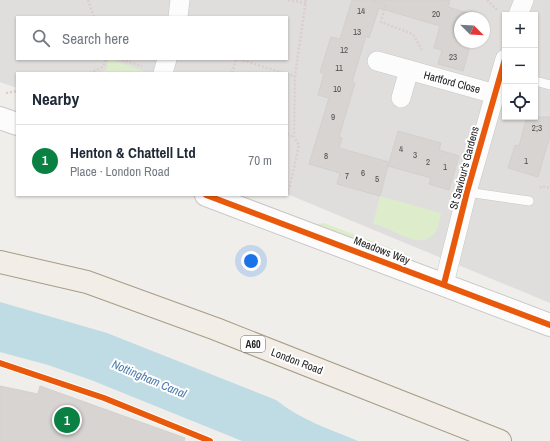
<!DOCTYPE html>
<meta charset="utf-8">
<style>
:root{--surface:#fff;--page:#f2f2f3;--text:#1f2937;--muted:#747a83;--line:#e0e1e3;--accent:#0b8043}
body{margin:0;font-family:"Archivo Narrow",sans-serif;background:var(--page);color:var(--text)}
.controls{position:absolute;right:12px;top:12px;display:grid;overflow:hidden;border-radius:0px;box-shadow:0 1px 3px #0004}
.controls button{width:36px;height:36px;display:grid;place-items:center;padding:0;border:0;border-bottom:1px solid var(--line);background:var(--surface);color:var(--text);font:20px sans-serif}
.compass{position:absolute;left:454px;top:12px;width:36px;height:36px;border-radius:50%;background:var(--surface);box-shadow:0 1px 3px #0004;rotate:114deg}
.you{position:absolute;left:251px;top:261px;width:14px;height:14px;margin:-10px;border:3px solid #fff;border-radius:50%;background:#1a73e8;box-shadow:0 0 0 6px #1a73e833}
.badge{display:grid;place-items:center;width:26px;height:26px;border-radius:50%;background:var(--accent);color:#fff;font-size:13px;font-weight:700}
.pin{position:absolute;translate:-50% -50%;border:2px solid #fff;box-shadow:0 1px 4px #0006}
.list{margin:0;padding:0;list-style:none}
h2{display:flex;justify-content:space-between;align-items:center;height:52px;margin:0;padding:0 16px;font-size:17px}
h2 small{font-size:13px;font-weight:400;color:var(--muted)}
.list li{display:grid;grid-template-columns:26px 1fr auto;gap:12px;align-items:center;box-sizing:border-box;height:72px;padding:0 16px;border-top:1px solid var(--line)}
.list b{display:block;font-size:15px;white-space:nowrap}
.list p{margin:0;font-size:13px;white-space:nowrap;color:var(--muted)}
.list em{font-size:13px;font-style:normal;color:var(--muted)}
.icon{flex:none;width:22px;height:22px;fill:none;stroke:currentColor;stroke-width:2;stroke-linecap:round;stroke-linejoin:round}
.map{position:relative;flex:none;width:550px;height:441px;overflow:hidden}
.search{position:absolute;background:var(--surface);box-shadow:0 1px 3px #0004;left:16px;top:16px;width:272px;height:44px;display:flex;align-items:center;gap:10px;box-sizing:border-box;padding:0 14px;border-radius:0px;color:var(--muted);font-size:15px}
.panel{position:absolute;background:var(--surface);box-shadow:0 1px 3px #0004;left:16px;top:72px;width:272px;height:124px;border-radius:0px}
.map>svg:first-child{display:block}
.residential{fill:#dfdedc;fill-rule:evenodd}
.grass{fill:#ddeccb}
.water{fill:#bfdbe3}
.building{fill:#d7d4d2;stroke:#d3d0cc}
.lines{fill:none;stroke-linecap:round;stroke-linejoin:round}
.service-casing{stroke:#c9c8c7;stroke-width:10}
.minor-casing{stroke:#c9c8c7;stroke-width:20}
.tertiary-casing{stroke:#c9c8c7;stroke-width:24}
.primary-casing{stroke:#a79c86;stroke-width:24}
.path{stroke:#dccecd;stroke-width:2.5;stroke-dasharray:2 2;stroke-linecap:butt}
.service{stroke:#fdfcfc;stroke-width:9}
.minor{stroke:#fdfcfc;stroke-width:19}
.tertiary{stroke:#fdfcfc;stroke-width:22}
.primary{stroke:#f3ede7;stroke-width:22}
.cycleway-casing{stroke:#fff;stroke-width:8}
.cycleway{stroke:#e8590c;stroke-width:6}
.labels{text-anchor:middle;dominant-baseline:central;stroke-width:4;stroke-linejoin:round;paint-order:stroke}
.number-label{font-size:9px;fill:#4f4e4e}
.shield{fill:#fff;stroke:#646464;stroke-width:1}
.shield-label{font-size:10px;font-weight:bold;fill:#222}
.street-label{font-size:11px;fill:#222;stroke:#fff}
.water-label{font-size:12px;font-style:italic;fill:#4a7aab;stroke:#fff}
</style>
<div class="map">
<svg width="550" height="441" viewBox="0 0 550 441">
<rect width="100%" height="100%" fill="#f0eeeb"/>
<path class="residential" d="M0,0H550V303L287,194V73H17V88L0,82ZM505,15H535V117H505ZM17,17H287V59H17ZM460,18H484V42H460Z"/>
<g class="grass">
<polygon points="109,59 144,71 143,73 98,73 106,70"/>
<path d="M380,196L441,213C440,218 439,227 436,231C420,255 393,226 373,224Z"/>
<polygon points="324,223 409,255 390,260 303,226"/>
</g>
<path class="water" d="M0,302L107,333L276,400C301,420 329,429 358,441H242L91,380L48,365L0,352Z"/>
<g class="building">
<polygon points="352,0 450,0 448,7 474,15 473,18 460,18 460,42 466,42 465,47 469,49 463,71 438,64 442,50 434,48 440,26 379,8 369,38 366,36 352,82 355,83 339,137 342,138 339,148 389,162 380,196 337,184 340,173 309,164 329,98 318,95 324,74 320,72 331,37 340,39"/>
<polygon points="527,117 550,117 550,136 538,177 508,168 515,145 519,146"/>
<polygon points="398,131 441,143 439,150 459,156 449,190 429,184 431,178 388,166"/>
<polygon points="0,386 38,394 40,386 185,438 184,441 0,441"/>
</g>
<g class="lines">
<defs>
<g id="service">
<polyline points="535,81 550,85"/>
<polyline points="467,192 529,201"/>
</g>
<g id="minor">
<polyline points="518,15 524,0"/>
<polyline points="178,17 180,0"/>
<polyline points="377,61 495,94"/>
<polyline points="163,73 167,59"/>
<polyline points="401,98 409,70"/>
<polyline points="444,284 467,192 505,59"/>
</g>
<g id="tertiary">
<polyline points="0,118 17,124"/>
<polyline points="206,195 550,325"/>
</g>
<polyline id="primary" points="0,262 87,282 216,329 500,441"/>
</defs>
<use href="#service" class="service-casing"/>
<use href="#minor" class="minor-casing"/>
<use href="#tertiary" class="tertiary-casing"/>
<use href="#primary" class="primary-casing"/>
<g class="path">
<polyline points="88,0 94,17"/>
<polyline points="288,0 306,3"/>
<polyline points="487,0 497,10"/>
<polyline points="374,1 385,5 381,22 413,34 422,50"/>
<polyline points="118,59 142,66"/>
<polyline points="239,59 283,73"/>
<polyline points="90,73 103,67 106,59"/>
<polyline points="232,73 236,59"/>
<polyline points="287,74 295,76"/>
<polyline points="6,93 17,91"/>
<polyline points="287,134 294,137"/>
<polyline points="540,188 542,186 550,188"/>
<polyline points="287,190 290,186 299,145 294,137 295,76 306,0"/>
</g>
<use href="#service" class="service"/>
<use href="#minor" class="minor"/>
<use href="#tertiary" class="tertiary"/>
<use href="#primary" class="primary"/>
<defs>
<g id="cycleway">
<polyline points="206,195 550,325"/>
<polyline points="444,284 467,192 505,59"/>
<polyline points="0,363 104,398 210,441"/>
</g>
</defs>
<use href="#cycleway" class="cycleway-casing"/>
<use href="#cycleway" class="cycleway"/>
</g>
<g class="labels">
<g class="number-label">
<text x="361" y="11">14</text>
<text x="436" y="14">20</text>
<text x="357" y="32">13</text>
<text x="344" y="50">12</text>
<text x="453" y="57">23</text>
<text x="339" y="68">11</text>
<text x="337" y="89">10</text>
<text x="333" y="117">9</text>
<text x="537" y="128">2;3</text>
<text x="401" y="149">4</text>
<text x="415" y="155">3</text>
<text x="326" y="156">8</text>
<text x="526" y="161">1</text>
<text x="428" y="162">2</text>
<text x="445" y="167">1</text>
<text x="363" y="173">6</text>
<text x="347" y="176">7</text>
<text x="377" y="179">5</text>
</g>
<rect class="shield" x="241" y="336" width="24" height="16" rx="3"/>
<g class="shield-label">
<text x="253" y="344">A60</text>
</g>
<g class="street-label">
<text transform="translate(452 82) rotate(15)">Hartford Close</text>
<text transform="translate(464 168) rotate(-75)">St Saviour's Gardens</text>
<text transform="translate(382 250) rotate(21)">Meadows Way</text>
<text transform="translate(297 361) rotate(21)">London Road</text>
</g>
<g class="water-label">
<text transform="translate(149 379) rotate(23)">Nottingham Canal</text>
</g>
</g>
</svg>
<div class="controls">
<button>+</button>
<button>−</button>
<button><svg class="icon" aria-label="locate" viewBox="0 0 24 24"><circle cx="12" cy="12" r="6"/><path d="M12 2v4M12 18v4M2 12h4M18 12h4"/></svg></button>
</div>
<svg class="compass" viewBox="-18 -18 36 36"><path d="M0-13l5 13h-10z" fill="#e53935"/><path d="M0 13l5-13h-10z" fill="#747a83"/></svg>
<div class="you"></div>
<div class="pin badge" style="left:67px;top:420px">1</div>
<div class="search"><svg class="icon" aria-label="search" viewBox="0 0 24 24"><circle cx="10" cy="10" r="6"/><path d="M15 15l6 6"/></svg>Search here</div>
<section class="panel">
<h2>Nearby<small></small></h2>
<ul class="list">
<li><span class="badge">1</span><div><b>Henton &amp; Chattell Ltd</b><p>Place · London Road</p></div><em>70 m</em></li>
</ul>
</section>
</div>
